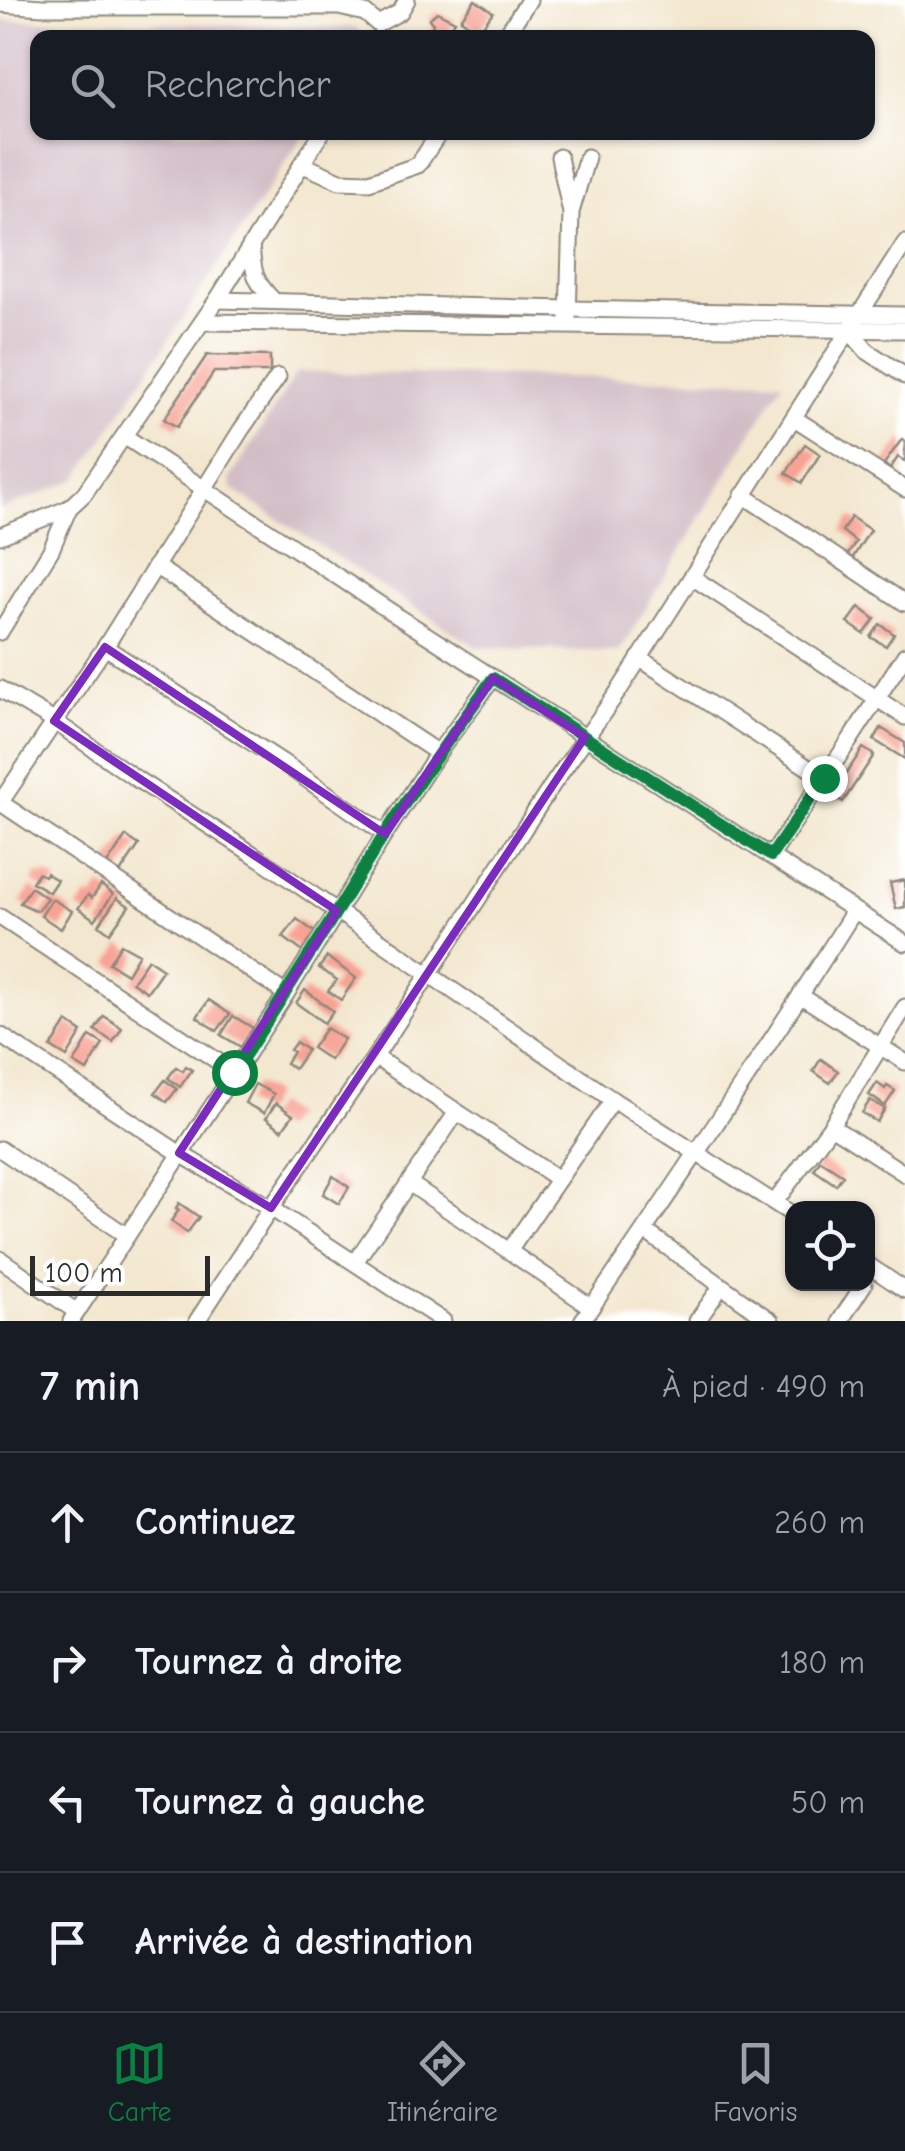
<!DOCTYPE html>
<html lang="fr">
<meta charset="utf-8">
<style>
:root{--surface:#171b24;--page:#242831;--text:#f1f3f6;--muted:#9ea1a6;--line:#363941;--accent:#0b8043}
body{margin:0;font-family:"Comic Neue",sans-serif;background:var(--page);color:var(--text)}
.controls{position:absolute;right:30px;bottom:30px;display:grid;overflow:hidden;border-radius:20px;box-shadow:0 2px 8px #0004}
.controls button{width:90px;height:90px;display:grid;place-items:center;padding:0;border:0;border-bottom:2px solid var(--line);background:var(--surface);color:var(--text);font:50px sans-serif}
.scale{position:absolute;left:30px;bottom:25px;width:180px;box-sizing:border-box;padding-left:10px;border:5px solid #2b2b2b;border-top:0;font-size:28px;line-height:35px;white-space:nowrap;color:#2b2b2b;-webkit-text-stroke:8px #fff;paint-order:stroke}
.stop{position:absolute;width:30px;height:30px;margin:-22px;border:8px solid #0b8043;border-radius:50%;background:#fff}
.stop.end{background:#0b8043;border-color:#fff;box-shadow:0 2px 10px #0008}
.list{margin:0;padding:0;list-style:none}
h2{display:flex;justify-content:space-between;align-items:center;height:130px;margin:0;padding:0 40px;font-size:42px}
h2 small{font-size:32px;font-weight:400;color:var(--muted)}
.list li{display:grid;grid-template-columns:65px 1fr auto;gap:30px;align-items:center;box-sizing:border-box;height:140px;padding:0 40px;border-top:2px solid var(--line)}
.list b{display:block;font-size:38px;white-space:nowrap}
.list em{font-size:32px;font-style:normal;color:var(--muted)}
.icon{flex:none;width:55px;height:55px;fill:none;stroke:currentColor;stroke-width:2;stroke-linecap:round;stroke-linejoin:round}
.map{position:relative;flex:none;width:905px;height:1321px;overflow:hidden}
.search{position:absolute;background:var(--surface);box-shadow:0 2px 8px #0004;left:30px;right:30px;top:30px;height:110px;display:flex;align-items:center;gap:25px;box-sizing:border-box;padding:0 35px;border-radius:20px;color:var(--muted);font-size:38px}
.sheet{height:690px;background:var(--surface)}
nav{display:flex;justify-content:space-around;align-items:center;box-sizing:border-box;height:140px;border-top:2px solid var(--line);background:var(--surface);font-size:28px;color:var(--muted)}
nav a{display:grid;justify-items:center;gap:5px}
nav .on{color:var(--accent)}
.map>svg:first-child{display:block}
.industrial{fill:#d2bdc6}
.building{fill:#f8a294}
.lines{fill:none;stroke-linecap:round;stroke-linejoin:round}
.minor-casing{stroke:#8f897d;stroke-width:19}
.minor{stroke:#fff;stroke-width:15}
.route{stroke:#0b8043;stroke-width:12}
.marked{fill:none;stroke:#7b2cbf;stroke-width:8;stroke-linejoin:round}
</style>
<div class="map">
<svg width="905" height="1321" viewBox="0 0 905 1321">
<rect width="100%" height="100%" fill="#fff"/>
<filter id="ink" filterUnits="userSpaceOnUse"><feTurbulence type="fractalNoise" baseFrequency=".01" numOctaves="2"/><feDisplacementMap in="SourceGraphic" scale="20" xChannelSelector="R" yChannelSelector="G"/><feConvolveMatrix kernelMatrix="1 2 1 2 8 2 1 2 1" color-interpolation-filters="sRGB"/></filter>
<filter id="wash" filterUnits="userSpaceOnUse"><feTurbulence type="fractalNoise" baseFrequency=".0048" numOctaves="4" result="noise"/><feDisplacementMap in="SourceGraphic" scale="40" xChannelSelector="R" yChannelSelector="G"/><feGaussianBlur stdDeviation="2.25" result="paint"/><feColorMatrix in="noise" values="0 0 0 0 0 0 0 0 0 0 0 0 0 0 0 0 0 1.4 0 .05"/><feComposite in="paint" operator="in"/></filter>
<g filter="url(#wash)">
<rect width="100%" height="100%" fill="#f3e7cf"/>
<g class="industrial">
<polygon points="0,20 356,27 362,37 38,38 38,132 305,133 77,479 0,510"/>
<polygon points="297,372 783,381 619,652 476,647 232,489 230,479"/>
</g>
<g id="blocks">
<g class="building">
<polygon points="475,0 493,12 479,31 461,19"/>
<polygon points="437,12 455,21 444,38 431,30 433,24 429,19"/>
<polygon points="207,355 270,356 270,372 214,372 177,427 164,419"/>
<polygon points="902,439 905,441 905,459 904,461 898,457 890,469 884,464"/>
<polygon points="805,444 820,454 802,483 786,473"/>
<polygon points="851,517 870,530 852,559 847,556 856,542 842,531"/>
<polygon points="859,607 875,619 864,634 848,623"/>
<polygon points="880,624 894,634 886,646 871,637"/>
<polygon points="881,728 905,743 905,759 874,740"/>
<polygon points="863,748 874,755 843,802 832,795"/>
<polygon points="126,836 139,845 120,873 107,864"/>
<polygon points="38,873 44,876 46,873 57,880 49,892 32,882"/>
<polygon points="905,880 905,907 896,909 890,883"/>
<polygon points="101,885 113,894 95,920 78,908 88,895 92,898"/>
<polygon points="31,887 47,898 37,911 20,903"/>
<polygon points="117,898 129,906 110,933 99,925"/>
<polygon points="52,899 72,911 61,929 41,916"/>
<polygon points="297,919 317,934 303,952 283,937"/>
<polygon points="121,944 139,954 127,974 109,963"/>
<polygon points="327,957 356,978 341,1000 328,991 337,980 319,968"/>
<polygon points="148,959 163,969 147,992 132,982"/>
<polygon points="305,990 333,1011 324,1023 296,1003"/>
<polygon points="209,1000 230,1014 217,1031 197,1017"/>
<polygon points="104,1016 122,1028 113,1042 95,1030"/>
<polygon points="233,1016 253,1028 241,1047 221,1035"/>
<polygon points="67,1022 82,1032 67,1057 51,1047"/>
<polygon points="326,1028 344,1039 330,1060 312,1048"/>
<polygon points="90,1036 103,1044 87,1071 74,1063"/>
<polygon points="296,1042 307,1050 294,1069 286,1063 293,1052 290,1050"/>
<polygon points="821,1059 838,1071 830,1083 813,1071"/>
<polygon points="186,1066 192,1070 180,1087 168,1078 176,1067 183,1071"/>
<polygon points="165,1080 177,1089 167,1102 155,1093"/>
<polygon points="877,1083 885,1089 887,1086 895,1091 885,1106 869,1095"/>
<polygon points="255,1084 274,1094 264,1113 245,1103"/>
<polygon points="870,1100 885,1109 877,1122 862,1113"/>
<polygon points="276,1103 293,1115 282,1130 266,1118"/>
<polygon points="820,1160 843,1175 836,1185 814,1170"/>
<polygon points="333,1176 349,1187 339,1204 323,1194"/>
<polygon points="179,1203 199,1217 187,1233 171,1221 179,1210 176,1208"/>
</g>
</g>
</g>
<g filter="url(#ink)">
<use href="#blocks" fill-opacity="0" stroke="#8f897d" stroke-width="2.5"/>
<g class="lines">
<defs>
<g id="minor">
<polyline points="0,4 43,7 339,7 365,13 378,24"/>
<polyline points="378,24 400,12 407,0"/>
<polyline points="504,38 529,0"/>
<polyline points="559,157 571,213 568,318"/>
<polyline points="301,164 340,181 369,182 418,165 440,132"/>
<polyline points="572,209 587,157"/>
<path d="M251,245C253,272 254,281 274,301"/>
<polyline points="217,300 568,309 905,315"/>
<polyline points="202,322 905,330"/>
<polyline points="848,329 867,351 905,376"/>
<polyline points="794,418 905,489"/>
<polyline points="124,436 405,621 905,943"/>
<polyline points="743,495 905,603"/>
<polyline points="0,536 69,508 84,494 217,300 322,132"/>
<polyline points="155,566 438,753"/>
<polyline points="692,577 905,717"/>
<polyline points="0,632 51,550 69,508"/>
<polyline points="105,647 282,762 385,834"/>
<polyline points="639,658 824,778"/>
<polyline points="0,689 54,721 138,780 259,858 613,1100 792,1214"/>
<polyline points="0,803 105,647 241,430 278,377"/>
<polyline points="1,803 286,994"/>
<polyline points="771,856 850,740 905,655"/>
<polyline points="0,917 234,1072"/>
<polyline points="801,996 905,1062"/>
<polyline points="0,1035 179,1153 271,1208 443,1321"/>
<polyline points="375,1057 558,1179"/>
<polyline points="831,1126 905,1174"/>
<polyline points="0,1149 127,1236"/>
<polyline points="409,1183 591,1307"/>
<polyline points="775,1202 831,1126 905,1007"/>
<polyline points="645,1231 771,1321"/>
<polyline points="509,1251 613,1100"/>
<polyline points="0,1259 77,1312"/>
<polyline points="355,1262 457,1112"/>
<polyline points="868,1265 905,1290"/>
<polyline points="71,1321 286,994 385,834 438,753 493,678"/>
<polyline points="197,1321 271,1208 375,1057 553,784 620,689 905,243"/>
<path d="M582,1321C675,1186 767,1050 854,911"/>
<polyline points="697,1321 721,1287"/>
<polyline points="840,1321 864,1284"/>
</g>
</defs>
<use href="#minor" class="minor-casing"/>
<use href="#minor" class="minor"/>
</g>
</g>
<g class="lines" filter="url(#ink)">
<path class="route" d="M234,1072C286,994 334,915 383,837C418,782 455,730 493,678L771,856L824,778"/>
</g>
<path class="marked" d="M105,647L385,834L493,678L585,737L271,1208L179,1153L337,911L54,721Z"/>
</svg>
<div class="controls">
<button><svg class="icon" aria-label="locate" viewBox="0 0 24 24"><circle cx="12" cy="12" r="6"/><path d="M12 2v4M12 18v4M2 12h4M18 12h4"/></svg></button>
</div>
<div class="scale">100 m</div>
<div class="stop" style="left:234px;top:1072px"></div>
<div class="stop end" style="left:824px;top:778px"></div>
<div class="search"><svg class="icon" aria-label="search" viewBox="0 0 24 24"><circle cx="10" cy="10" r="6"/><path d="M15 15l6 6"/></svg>Rechercher</div>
</div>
<section class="sheet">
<h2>7 min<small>À pied · 490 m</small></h2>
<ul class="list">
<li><svg class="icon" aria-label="ahead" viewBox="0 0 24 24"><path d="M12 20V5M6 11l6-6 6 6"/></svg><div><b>Continuez</b></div><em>260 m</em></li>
<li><svg class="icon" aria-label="right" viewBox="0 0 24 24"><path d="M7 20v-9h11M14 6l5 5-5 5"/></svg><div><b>Tournez à droite</b></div><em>180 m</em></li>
<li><svg class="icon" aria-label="left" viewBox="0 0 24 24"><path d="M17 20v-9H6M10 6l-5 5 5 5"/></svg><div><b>Tournez à gauche</b></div><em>50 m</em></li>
<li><svg class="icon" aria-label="arrive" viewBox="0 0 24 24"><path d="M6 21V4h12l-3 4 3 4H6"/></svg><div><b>Arrivée à destination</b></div></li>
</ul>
</section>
<nav>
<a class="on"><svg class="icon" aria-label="map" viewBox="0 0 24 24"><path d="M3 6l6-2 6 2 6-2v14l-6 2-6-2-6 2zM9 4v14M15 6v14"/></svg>Carte</a>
<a><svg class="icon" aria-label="directions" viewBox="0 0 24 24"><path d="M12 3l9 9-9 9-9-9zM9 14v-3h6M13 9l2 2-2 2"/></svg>Itinéraire</a>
<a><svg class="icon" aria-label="saved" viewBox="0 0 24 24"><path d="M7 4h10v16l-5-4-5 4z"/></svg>Favoris</a>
</nav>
